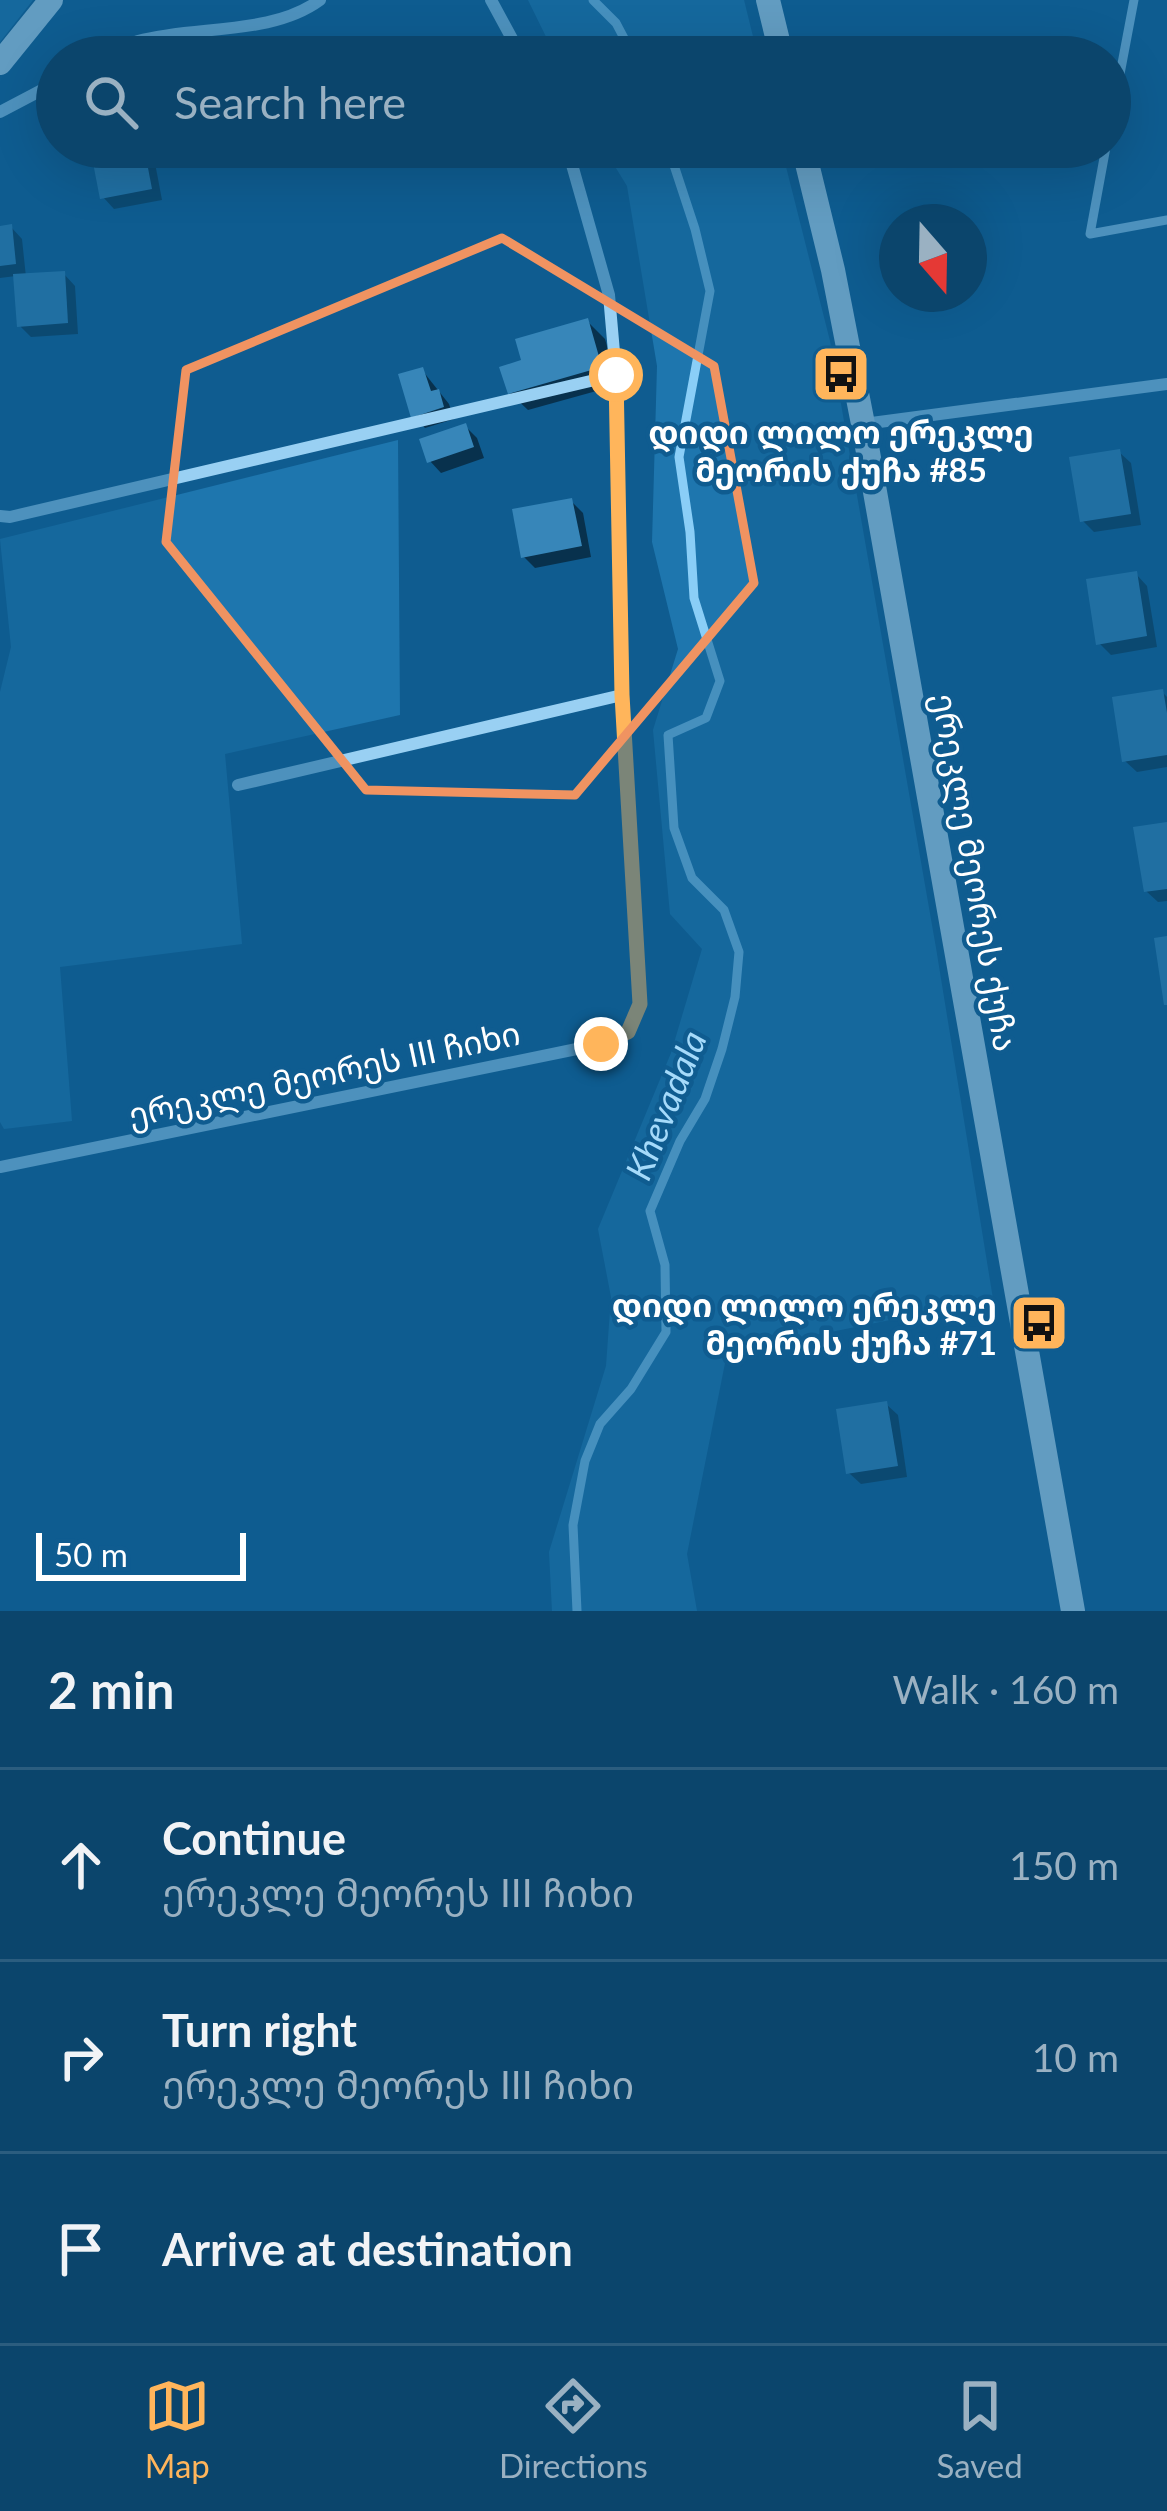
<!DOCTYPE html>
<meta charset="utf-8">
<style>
:root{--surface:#0b456c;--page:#144c72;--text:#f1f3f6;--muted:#9ab1c2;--line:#2b5d7f;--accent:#ffb55b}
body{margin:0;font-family:Lato,"Noto Sans Georgian",sans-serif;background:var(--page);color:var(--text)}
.compass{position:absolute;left:879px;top:204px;width:108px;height:108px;border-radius:50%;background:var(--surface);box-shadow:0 12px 48px #0002;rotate:160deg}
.scale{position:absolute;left:36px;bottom:30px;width:210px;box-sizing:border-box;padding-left:12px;border:6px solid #fff;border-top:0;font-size:33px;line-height:42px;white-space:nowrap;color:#fff;-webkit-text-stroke:9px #0f5c90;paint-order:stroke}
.stop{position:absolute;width:36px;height:36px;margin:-27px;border:9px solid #ffb55b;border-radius:50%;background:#fff}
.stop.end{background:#ffb55b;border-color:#fff;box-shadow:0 3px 12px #0008}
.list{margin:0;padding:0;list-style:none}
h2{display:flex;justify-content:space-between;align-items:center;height:156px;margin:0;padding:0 48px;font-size:51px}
h2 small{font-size:39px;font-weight:400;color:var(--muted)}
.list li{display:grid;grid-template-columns:78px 1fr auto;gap:36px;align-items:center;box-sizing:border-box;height:192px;padding:0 48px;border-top:3px solid var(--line)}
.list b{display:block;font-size:45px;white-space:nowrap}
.list p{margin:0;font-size:39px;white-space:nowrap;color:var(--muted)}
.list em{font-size:39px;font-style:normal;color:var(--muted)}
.icon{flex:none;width:66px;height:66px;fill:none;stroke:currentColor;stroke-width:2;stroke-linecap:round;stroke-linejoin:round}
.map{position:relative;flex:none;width:1167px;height:1611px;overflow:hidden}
.search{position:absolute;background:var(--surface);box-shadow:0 12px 48px #0002;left:36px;right:36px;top:36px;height:132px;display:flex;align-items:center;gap:30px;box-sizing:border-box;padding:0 42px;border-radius:66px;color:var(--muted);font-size:45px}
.sheet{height:732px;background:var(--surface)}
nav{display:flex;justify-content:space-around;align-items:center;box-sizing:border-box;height:168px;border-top:3px solid var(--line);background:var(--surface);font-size:33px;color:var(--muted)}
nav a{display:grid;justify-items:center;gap:6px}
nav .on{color:var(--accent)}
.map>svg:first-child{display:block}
.green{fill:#1e76ae}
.shadow{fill:#0007}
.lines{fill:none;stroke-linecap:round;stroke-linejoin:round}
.stream{stroke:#8acef7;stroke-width:9}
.building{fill:#3786b9}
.lane{stroke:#99d0f3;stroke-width:9}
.street{stroke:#99d0f3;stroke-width:12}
.secondary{stroke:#c8e8fd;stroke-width:24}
.route{stroke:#ffb55b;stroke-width:15}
.marked{fill:none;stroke:#f09361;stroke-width:9;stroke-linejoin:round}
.labels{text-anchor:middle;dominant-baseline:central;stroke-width:9;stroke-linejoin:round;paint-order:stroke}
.poi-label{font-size:33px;font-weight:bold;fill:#fff;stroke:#0f5c90}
.street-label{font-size:33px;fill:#fff;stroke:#0f5c90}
.water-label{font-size:36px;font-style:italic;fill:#a5dafa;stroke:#0f5c90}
</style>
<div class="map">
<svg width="1167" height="1611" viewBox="0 0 1167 1611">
<rect width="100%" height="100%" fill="#0f5c90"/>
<g class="green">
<polygon points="0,0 33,0 0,42"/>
<polygon points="528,0 744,0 758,57 556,57"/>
<polygon points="603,147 781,147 830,341 936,948 993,1299 727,1353 687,1554 697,1611 552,1611 549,1552 606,1366 611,1297 598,1229 671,1053 702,949 670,914 653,730 678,649 652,542 657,366 627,186"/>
<polygon points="398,440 400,715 225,754 242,944 60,967 72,1121 4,1129 0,1122 0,692 11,647 0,539"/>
</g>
<g class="shadow">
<polygon points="93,147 152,147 162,200 114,209 103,197"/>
<polygon points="11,227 22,239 26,277 64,274 75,286 78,334 31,337 20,326 16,276 0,278 0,229"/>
<polygon points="587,321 605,339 618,385 528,410 510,393 525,363"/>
<polygon points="422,370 449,404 454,419 425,428 414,416"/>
<polygon points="465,426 477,438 484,458 441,473 430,461"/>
<polygon points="1119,452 1131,463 1141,525 1094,532 1083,521"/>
<polygon points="571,501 583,513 591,557 535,568 523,556"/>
<polygon points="1136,574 1147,586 1157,647 1111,655 1099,643"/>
<polygon points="1162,692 1167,697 1167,767 1137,772 1125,761"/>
<polygon points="1167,825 1167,901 1158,902 1146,891"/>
<polygon points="886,1404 898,1415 907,1477 861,1484 849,1473"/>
</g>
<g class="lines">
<g class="stream">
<polyline points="593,0 616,23 634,57"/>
<polyline points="577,1611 573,1525 585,1461 600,1424 631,1389 666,1332 665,1265 650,1211 680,1141 705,1099 722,1049 735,997 739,952 724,910 692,878 674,828 668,735 706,718 720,681 694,598 690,532 679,457 710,291 695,229 668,147"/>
</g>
</g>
<g class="building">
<polygon points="90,147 144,147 152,189 100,199"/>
<polygon points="12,224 16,264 0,266 0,226"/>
<polygon points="65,271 68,323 17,327 13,274"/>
<polygon points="588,318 602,367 508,394 499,367 521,360 515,339"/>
<polygon points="423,367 431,391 439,389 444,407 411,418 398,374"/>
<polygon points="466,423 474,447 427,463 419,439"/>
<polygon points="1120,449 1131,514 1080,522 1069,457"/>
<polygon points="572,498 582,546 521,558 512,509"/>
<polygon points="1137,571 1147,636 1096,645 1086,579"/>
<polygon points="1163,689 1167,713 1167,755 1122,762 1112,697"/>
<polygon points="1167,822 1167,889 1144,892 1133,827"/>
<polygon points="1167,936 1167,1005 1164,1005 1154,938"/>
<polygon points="887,1401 898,1466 846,1474 836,1409"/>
</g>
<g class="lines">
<g class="lane">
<polyline points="1110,127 1134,0"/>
<polyline points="1106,147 1090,234 1167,220"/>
</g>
<g class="street">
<polyline points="491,0 522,57"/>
<path d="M105,57C115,51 127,44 138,41C196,25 271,36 320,0"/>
<polyline points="0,112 57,82"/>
<polyline points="864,424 1167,384"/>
<polyline points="0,516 10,517 616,375"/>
<polyline points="238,785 622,695"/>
<polyline points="0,1167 601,1044 628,1032 640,1004 622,695 616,375 609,295 567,147"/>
</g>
<g class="secondary">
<polyline points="768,0 782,57"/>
<polyline points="0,63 51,0"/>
<polyline points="803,147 833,270 863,424 1073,1611"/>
</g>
</g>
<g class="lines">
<polyline class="route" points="601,1044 628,1032 640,1004 622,695 616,375"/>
</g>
<path d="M0 0H1167V1611H0ZM502,238L714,366L754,583L575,795L366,790L166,542L186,370Z" fill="#0f5c90" fill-opacity=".55" fill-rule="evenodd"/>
<path class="marked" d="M502,238L714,366L754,583L575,795L366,790L166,542L186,370Z"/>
<defs>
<symbol id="bus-square" viewBox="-11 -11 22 22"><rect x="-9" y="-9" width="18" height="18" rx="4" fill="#ffb55b" stroke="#0f5c90"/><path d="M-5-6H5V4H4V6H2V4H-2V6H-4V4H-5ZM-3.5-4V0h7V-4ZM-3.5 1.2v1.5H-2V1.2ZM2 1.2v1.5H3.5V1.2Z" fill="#111"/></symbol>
</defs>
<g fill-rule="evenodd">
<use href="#bus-square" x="808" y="341" width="66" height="66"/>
<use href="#bus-square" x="1006" y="1290" width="66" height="66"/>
</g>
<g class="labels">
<g class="poi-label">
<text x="841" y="431">დიდი ლილო ერეკლე<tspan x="841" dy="38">მეორის ქუჩა #85</tspan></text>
<text x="997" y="1304" text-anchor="end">დიდი ლილო ერეკლე<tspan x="997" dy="38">მეორის ქუჩა #71</tspan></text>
</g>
<g class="street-label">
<text transform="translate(976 872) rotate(80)">ერეკლე მეორეს ქუჩა</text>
<text transform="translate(324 1073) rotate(-12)">ერეკლე მეორეს III ჩიხი</text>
</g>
<g class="water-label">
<text transform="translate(665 1105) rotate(-68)">Khevadala</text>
</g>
</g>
</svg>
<svg class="compass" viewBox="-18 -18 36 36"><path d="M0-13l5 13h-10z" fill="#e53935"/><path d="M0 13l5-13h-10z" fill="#9ab1c2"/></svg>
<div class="scale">50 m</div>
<div class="stop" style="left:616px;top:375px"></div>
<div class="stop end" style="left:601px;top:1044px"></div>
<div class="search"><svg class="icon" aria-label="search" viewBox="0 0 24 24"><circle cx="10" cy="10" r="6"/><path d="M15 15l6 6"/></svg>Search here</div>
</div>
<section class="sheet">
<h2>2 min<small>Walk · 160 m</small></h2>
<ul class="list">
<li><svg class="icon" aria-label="ahead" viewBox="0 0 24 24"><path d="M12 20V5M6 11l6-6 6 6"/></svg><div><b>Continue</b><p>ერეკლე მეორეს III ჩიხი</p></div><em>150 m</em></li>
<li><svg class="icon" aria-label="right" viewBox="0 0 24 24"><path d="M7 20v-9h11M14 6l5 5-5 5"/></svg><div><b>Turn right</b><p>ერეკლე მეორეს III ჩიხი</p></div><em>10 m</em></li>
<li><svg class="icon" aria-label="arrive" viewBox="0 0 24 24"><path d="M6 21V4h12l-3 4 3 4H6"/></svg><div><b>Arrive at destination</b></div></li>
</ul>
</section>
<nav>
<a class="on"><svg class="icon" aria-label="map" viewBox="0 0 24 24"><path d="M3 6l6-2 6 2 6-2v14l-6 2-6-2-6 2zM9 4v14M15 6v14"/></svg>Map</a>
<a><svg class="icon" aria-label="directions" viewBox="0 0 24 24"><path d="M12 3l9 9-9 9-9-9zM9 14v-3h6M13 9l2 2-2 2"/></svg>Directions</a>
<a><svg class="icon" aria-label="saved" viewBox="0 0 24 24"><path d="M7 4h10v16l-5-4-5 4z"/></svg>Saved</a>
</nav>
